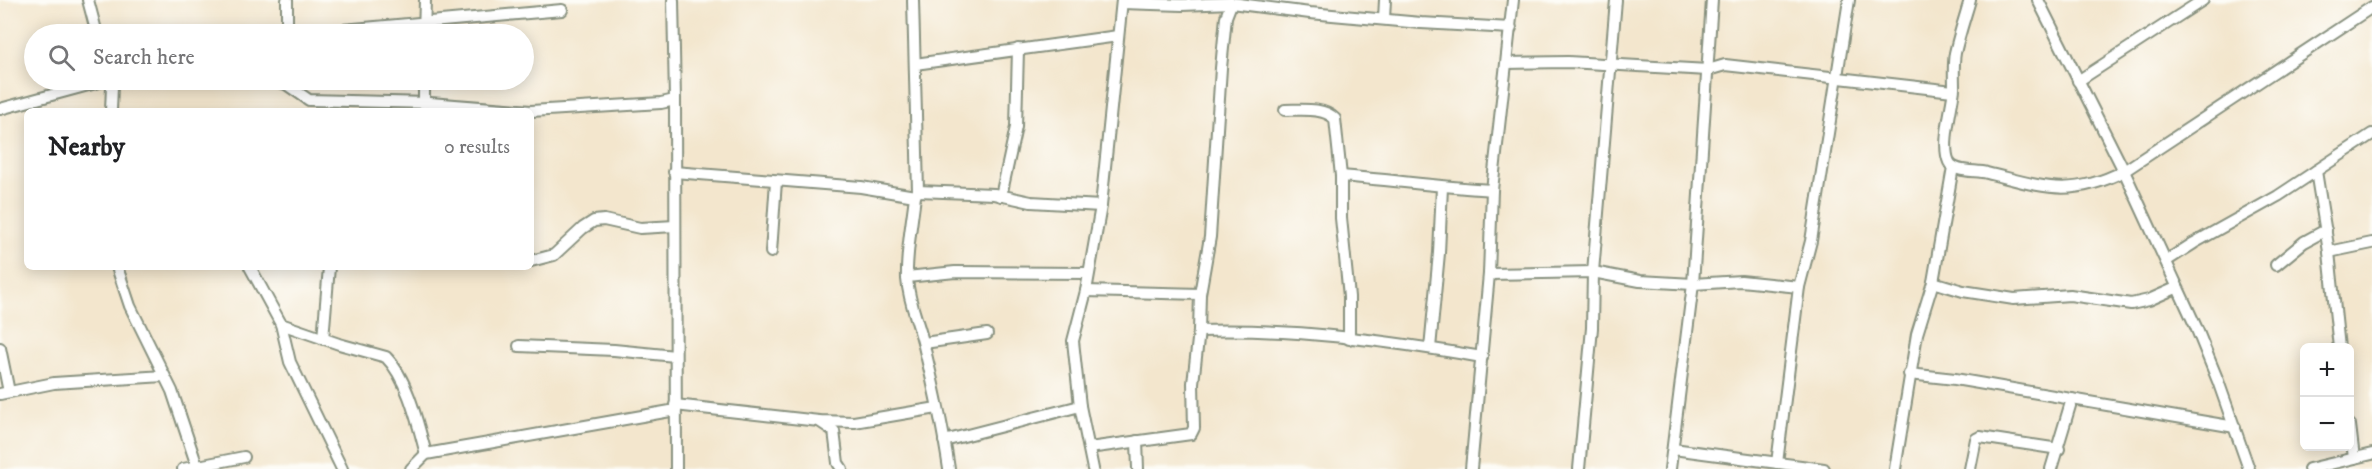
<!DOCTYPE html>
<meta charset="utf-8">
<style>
:root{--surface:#fff;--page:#f2f2f2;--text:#202124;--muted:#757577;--line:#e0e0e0}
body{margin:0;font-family:"IM FELL DW Pica",serif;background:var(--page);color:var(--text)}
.controls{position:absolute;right:18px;bottom:18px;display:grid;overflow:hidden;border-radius:9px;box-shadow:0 3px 15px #0003}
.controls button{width:54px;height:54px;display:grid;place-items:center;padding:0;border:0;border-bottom:2px solid var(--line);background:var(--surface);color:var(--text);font:30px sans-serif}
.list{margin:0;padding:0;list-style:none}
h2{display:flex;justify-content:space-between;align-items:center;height:78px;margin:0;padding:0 24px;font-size:26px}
h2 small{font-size:20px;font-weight:400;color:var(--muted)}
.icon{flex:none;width:33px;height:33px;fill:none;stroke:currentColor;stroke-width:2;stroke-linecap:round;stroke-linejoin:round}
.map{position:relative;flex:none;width:2372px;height:469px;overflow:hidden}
.search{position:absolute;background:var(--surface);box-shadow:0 3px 15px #0003;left:24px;top:24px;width:510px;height:66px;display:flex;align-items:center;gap:15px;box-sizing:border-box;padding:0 21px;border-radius:33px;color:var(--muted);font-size:22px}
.panel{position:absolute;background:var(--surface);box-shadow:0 3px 15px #0003;left:24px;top:108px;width:510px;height:162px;border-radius:9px}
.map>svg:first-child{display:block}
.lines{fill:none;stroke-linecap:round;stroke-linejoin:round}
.street-casing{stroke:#899280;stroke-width:14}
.street{stroke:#fff;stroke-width:10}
</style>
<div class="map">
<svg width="2372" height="469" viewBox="0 0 2372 469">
<rect width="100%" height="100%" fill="#fdfcf7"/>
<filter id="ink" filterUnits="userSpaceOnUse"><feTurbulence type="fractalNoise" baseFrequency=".0167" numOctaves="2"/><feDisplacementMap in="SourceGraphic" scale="12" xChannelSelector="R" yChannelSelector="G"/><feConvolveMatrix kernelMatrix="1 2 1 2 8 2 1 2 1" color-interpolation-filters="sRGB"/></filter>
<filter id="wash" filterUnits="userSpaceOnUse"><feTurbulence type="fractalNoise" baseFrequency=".008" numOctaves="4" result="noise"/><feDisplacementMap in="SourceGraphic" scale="24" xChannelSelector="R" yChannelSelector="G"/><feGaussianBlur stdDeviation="1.35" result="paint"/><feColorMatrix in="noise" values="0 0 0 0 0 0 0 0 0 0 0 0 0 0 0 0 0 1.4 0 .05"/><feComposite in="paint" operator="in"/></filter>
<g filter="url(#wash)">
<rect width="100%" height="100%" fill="#f3e6cd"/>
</g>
<g filter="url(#ink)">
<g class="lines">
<defs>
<g id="street">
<polyline points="88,0 97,34"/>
<polyline points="673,0 675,100 676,469"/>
<path d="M913,0L918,191L915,196C912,223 906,252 907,279C909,304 919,323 924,346C934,387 943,428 949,469"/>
<path d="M1970,0C1965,17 1959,35 1955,53C1953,64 1954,77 1954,89C1952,108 1941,145 1949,162C1954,173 1976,170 1987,173C2041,186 2069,199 2124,171L2372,7"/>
<polyline points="2038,0 2124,171 2196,327 2218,381 2249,469"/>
<polyline points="1122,3 1182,5 1231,3 1310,13 1421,23 1511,28"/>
<polyline points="1384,19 1385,0"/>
<polyline points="287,34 287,0"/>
<polyline points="299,34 562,10"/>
<polyline points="424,34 425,0"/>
<polyline points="1507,63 1568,62 1708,70 1725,65 1953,91"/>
<polyline points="915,64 1118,36"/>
<polyline points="110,80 112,86 111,111"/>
<polyline points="271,80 286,84 309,100 430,103 531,111 661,103 675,100"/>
<polyline points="424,80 424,103"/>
<polyline points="2078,81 2203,0"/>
<polyline points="0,109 107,80"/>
<path d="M1285,110C1301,110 1324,107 1335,119L1341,176V218L1349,297V339"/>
<polyline points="2316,171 2329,252 2339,348"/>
<polyline points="674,172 861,187 915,196"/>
<path d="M1341,176C1391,180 1441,187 1492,190"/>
<polyline points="918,191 994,194 1031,202 1101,206"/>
<polyline points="1001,196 1016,127 1018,49"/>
<polyline points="771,252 776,181"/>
<polyline points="2329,252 2372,243"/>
<polyline points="531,261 554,255 583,228 594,221 604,220 640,228 675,226"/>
<polyline points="2166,261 2194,243 2278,196 2372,134"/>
<polyline points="2276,265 2304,242 2326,230"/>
<polyline points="117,267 130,306 172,391 198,469"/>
<polyline points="250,267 281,324 290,362 342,469"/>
<polyline points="1489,274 1593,272 1640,281 1693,284 1741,281 1799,287"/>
<polyline points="907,277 955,272 1088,273"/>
<polyline points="1933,282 1963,291 2014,299 2070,295 2131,304 2149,300 2176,288"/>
<polyline points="1086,291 1200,294"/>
<path d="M281,324L339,344L386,357C408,379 418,425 426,454"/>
<path d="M1199,331C1294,328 1389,341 1482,357"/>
<polyline points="323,339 329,267"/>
<polyline points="924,343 987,334"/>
<polyline points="519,346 614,350 675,356"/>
<polyline points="0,348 9,392"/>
<polyline points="1430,348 1439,253 1442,187"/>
<polyline points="1909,374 1955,379 2235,427"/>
<polyline points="0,394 54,383 164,376"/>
<polyline points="675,405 819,421 854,422 937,408"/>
<polyline points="819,421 834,431 838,463 842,469"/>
<polyline points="2350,425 2354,458"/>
<polyline points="944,441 1080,406"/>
<polyline points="1137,441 1138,469"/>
<polyline points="1089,448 1191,434 1194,428 1193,383 1199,331 1200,294 1210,237 1221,68 1226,17 1231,4"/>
<polyline points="1673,449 1824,469"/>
<polyline points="1777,463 1799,287 1811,241 1849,0"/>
<polyline points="183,469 244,457"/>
<polyline points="411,469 426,454 676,410"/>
<polyline points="1093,469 1080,406 1073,341 1086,291 1101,206 1122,0"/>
<polyline points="1471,469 1489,274 1492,190 1513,0"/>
<polyline points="1579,469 1592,328 1593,272 1616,0"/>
<polyline points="1670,469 1693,284 1712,0"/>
<polyline points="1895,469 1917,334 1933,282 1953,167"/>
<polyline points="1970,469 1976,439 1980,437 2059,449"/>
<polyline points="2051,469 2072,399"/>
<polyline points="2309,469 2372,454"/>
</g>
</defs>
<use href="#street" class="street-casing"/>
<use href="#street" class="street"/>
</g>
</g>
</svg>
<div class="controls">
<button>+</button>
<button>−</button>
</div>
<div class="search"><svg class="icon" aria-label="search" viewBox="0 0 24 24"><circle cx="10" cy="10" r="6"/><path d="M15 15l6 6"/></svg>Search here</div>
<section class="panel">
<h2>Nearby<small>0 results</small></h2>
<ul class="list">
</ul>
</section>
</div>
